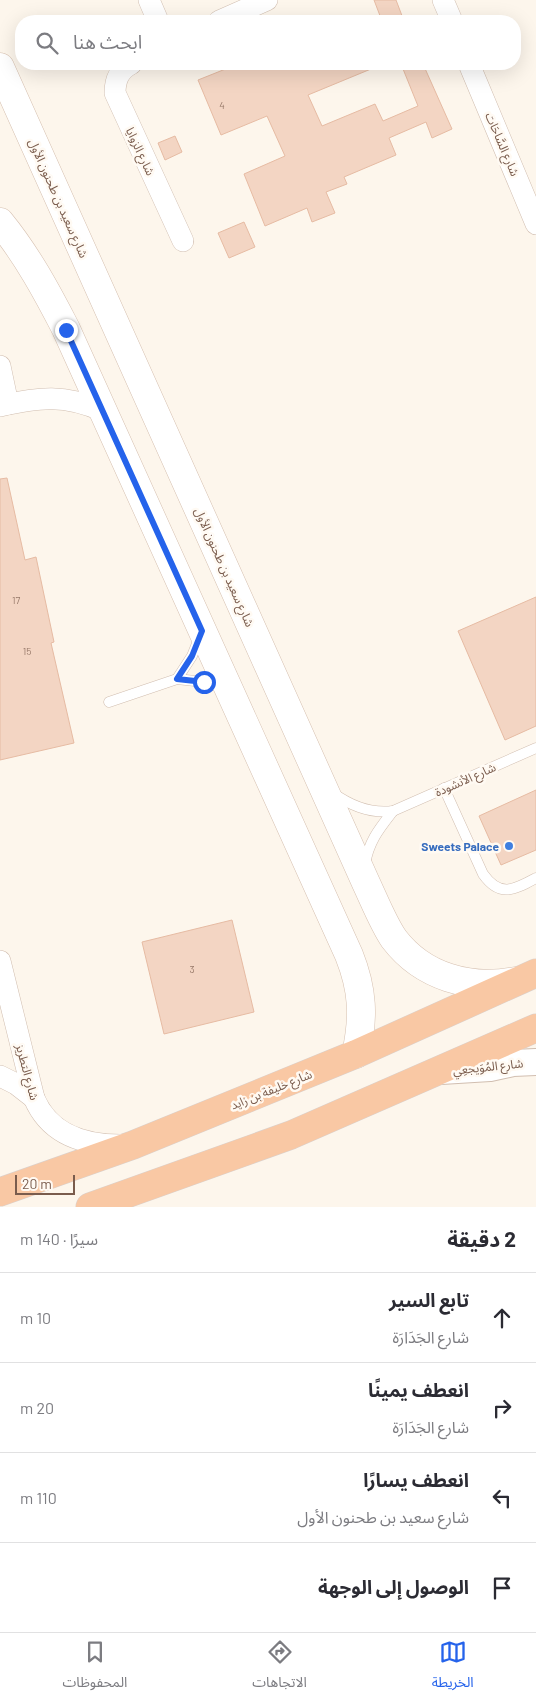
<!DOCTYPE html>
<html lang="ar">
<meta charset="utf-8">
<style>
:root{--surface:#fff;--page:#f7f7f7;--text:#2b2b33;--muted:#7c7c81;--line:#e1e1e2;--accent:#2563eb}
body{margin:0;font-family:Barlow,"Noto Sans Arabic",sans-serif;background:var(--page);color:var(--text);direction:rtl}
.scale{position:absolute;left:15px;bottom:12px;width:60px;box-sizing:border-box;padding-left:5px;border:2px solid #7a5c4d;border-top:0;font-size:14px;line-height:18px;white-space:nowrap;color:#7a5c4d;-webkit-text-stroke:4px #fffaf3;paint-order:stroke}
.stop{position:absolute;width:15px;height:15px;margin:-11px;border:4px solid #2563eb;border-radius:50%;background:#fff}
.stop.end{background:#2563eb;border-color:#fff;box-shadow:0 1px 5px #0008}
.list{margin:0;padding:0;list-style:none}
h2{display:flex;justify-content:space-between;align-items:center;height:65px;margin:0;padding:0 20px;font-size:21px}
h2 small{font-size:16px;font-weight:400;color:var(--muted)}
.list li{display:grid;grid-template-columns:32px 1fr auto;gap:15px;align-items:center;box-sizing:border-box;height:90px;padding:0 20px;border-top:1px solid var(--line)}
.list b{display:block;font-size:19px;white-space:nowrap}
.list p{margin:0;font-size:16px;white-space:nowrap;color:var(--muted)}
.list em{font-size:16px;font-style:normal;color:var(--muted)}
.icon{flex:none;width:28px;height:28px;fill:none;stroke:currentColor;stroke-width:2;stroke-linecap:round;stroke-linejoin:round}
.map{position:relative;flex:none;width:536px;height:1207px;overflow:hidden;direction:ltr}
.search{position:absolute;background:var(--surface);box-shadow:0 5px 20px #0002;left:15px;right:15px;top:15px;height:55px;display:flex;align-items:center;gap:12px;box-sizing:border-box;padding:0 18px;border-radius:20px;color:var(--muted);font-size:19px}
.sheet{height:425px;background:var(--surface)}
nav{display:flex;justify-content:space-around;align-items:center;box-sizing:border-box;height:70px;border-top:1px solid var(--line);background:var(--surface);font-size:14px;color:var(--muted)}
nav a{display:grid;justify-items:center;gap:2px}
nav .on{color:var(--accent)}
.map>svg:first-child{display:block}
.building{fill:#f3d5c3;stroke:#e6bba3}
.lines{fill:none;stroke-linecap:round;stroke-linejoin:round}
.service-casing{stroke:#d1beb0;stroke-width:11}
.minor-casing{stroke:#d1beb0;stroke-width:22}
.tertiary-casing{stroke:#d1beb0;stroke-width:28}
.secondary-casing{stroke:#d6c0b0;stroke-width:29}
.trunk-casing{stroke:#dad1cd;stroke-width:29}
.service{stroke:#fff;stroke-width:10}
.minor{stroke:#fff;stroke-width:21}
.tertiary{stroke:#fff;stroke-width:26}
.secondary{stroke:#fff;stroke-width:28}
.trunk{stroke:#f9c8a4;stroke-width:28}
.route{stroke:#2563eb;stroke-width:6}
.shop-dot{fill:#3f7fe0;stroke:#fffaf3;stroke-width:2}
.labels{text-anchor:middle;dominant-baseline:central;stroke-width:5;stroke-linejoin:round;paint-order:stroke}
.number-label{font-size:10px;fill:#987a6a}
.street-label{font-size:12px;fill:#7a5c4d;stroke:#fffaf3}
.shop-label{font-size:12px;font-weight:bold;fill:#366cbe;stroke:#fffaf3;text-anchor:end}
</style>
<div class="map">
<svg width="536" height="1207" viewBox="0 0 536 1207">
<rect width="100%" height="100%" fill="#fdf6ec"/>
<g class="building">
<polygon points="374,0 396,0 404,21 382,21"/>
<polygon points="238,64 383,64 308,95 322,126 375,104 383,121 418,106 401,64 423,64 452,129 432,138 426,122 389,138 396,155 344,177 347,184 326,192 335,213 312,222 307,208 265,226 244,174 285,156 267,116 221,135 198,80"/>
<polygon points="175,136 182,152 165,160 158,143"/>
<polygon points="244,222 255,247 229,258 218,233"/>
<polygon points="7,478 25,560 36,557 54,642 51,643 74,743 0,760 0,479"/>
<polygon points="536,597 536,726 505,740 458,631"/>
<polygon points="536,790 536,850 501,865 479,816"/>
<polygon points="232,920 254,1012 164,1034 142,942"/>
</g>
<g class="lines">
<defs>
<g id="service">
<polyline points="177,679 192,656 200,636"/>
<polyline points="109,702 177,679 204,682 223,688"/>
<path d="M444,788L483,874C500,898 514,890 536,878"/>
<path d="M333,793C351,806 370,814 393,811L536,748"/>
<path d="M365,864C369,841 379,829 393,811"/>
</g>
<g id="minor">
<polyline points="149,0 158,21"/>
<polyline points="443,0 452,21"/>
<polyline points="219,21 267,0"/>
<path d="M131,64C119,70 115,80 115,93L183,241"/>
<polyline points="469,64 536,224"/>
<polyline points="0,366 8,404"/>
<path d="M0,406C39,397 65,394 103,411"/>
<path d="M0,961L34,1098C50,1136 86,1146 125,1145"/>
<polyline points="0,1076 16,1084 34,1098"/>
</g>
<polyline id="tertiary" points="441,1071 490,1068 513,1063 536,1062"/>
<g id="secondary">
<path d="M0,67L366,883C374,900 384,925 394,939C423,977 470,990 516,981"/>
<path d="M0,222C27,255 47,292 66,329L349,955C363,990 364,1017 356,1054"/>
</g>
<g id="trunk">
<polyline points="0,1192 133,1145 356,1054 536,973"/>
<polyline points="90,1207 291,1135 536,1028"/>
</g>
</defs>
<use href="#service" class="service-casing"/>
<use href="#minor" class="minor-casing"/>
<use href="#tertiary" class="tertiary-casing"/>
<use href="#secondary" class="secondary-casing"/>
<use href="#trunk" class="trunk-casing"/>
<use href="#service" class="service"/>
<use href="#minor" class="minor"/>
<use href="#tertiary" class="tertiary"/>
<use href="#secondary" class="secondary"/>
<use href="#trunk" class="trunk"/>
</g>
<g class="lines">
<polyline class="route" points="66,330 202,631 192,656 177,679 204,682"/>
</g>
<circle class="shop-dot" cx="509" cy="846" r="5"/>
<g class="labels">
<g class="number-label">
<text x="222" y="105">4</text>
<text x="16" y="600">17</text>
<text x="27" y="651">15</text>
<text x="192" y="969">3</text>
</g>
<g class="street-label">
<text transform="translate(503 144) rotate(67)">شارع السَّاحَات</text>
<text transform="translate(141 151) rotate(65)">شارع الزوايا</text>
<text transform="translate(59 198) rotate(66)">شارع سعيد بن طحنون الأول</text>
<text transform="translate(225 567) rotate(66)">شارع سعيد بن طحنون الأول</text>
<text transform="translate(465 779) rotate(-24)">شارع الأنشودة</text>
<text transform="translate(488 1066) rotate(-6)">شارع المُوَيجعِي</text>
<text transform="translate(28 1072) rotate(75)">شارع التطريز</text>
<text transform="translate(271 1089) rotate(-22)">شارع خليفة بن زايد</text>
</g>
<g class="shop-label">
<text x="499" y="846">Sweets Palace</text>
</g>
</g>
</svg>
<div class="scale">20 m</div>
<div class="stop" style="left:204px;top:682px"></div>
<div class="stop end" style="left:66px;top:330px"></div>
<div class="search"><svg class="icon" aria-label="search" viewBox="0 0 24 24"><circle cx="10" cy="10" r="6"/><path d="M15 15l6 6"/></svg>ابحث هنا</div>
</div>
<section class="sheet">
<h2>2 دقيقة<small>سيرًا · 140 m</small></h2>
<ul class="list">
<li><svg class="icon" aria-label="ahead" viewBox="0 0 24 24"><path d="M12 20V5M6 11l6-6 6 6"/></svg><div><b>تابع السير</b><p>شارع الجَدَارَة</p></div><em>10 m</em></li>
<li><svg class="icon" aria-label="right" viewBox="0 0 24 24"><path d="M7 20v-9h11M14 6l5 5-5 5"/></svg><div><b>انعطف يمينًا</b><p>شارع الجَدَارَة</p></div><em>20 m</em></li>
<li><svg class="icon" aria-label="left" viewBox="0 0 24 24"><path d="M17 20v-9H6M10 6l-5 5 5 5"/></svg><div><b>انعطف يسارًا</b><p>شارع سعيد بن طحنون الأول</p></div><em>110 m</em></li>
<li><svg class="icon" aria-label="arrive" viewBox="0 0 24 24"><path d="M6 21V4h12l-3 4 3 4H6"/></svg><div><b>الوصول إلى الوجهة</b></div></li>
</ul>
</section>
<nav>
<a class="on"><svg class="icon" aria-label="map" viewBox="0 0 24 24"><path d="M3 6l6-2 6 2 6-2v14l-6 2-6-2-6 2zM9 4v14M15 6v14"/></svg>الخريطة</a>
<a><svg class="icon" aria-label="directions" viewBox="0 0 24 24"><path d="M12 3l9 9-9 9-9-9zM9 14v-3h6M13 9l2 2-2 2"/></svg>الاتجاهات</a>
<a><svg class="icon" aria-label="saved" viewBox="0 0 24 24"><path d="M7 4h10v16l-5-4-5 4z"/></svg>المحفوظات</a>
</nav>
